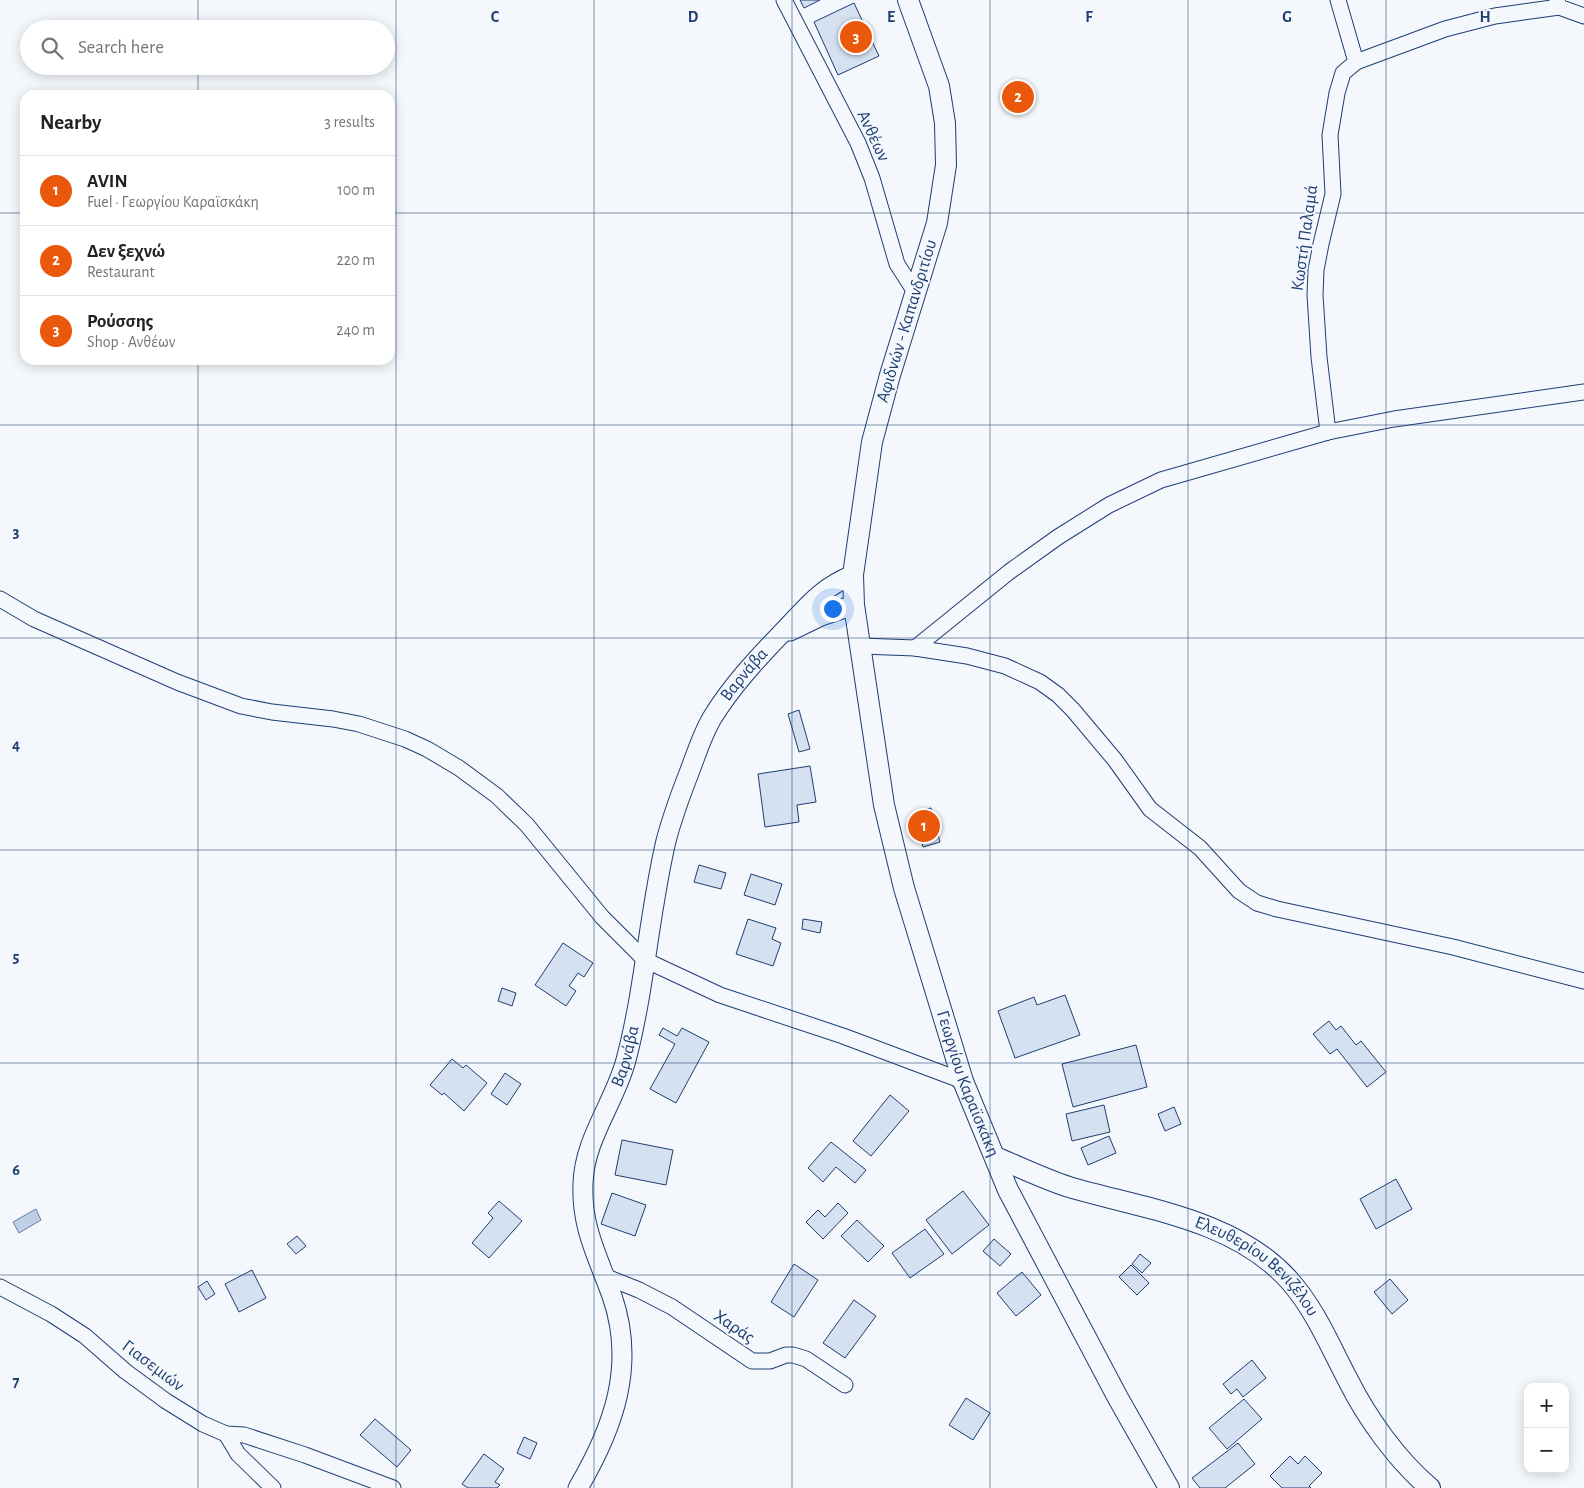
<!DOCTYPE html>
<meta charset="utf-8">
<style>
:root{--surface:#fff;--page:#f2f2f2;--text:#222;--muted:#767676;--line:#e0e0e0;--accent:#ea580c}
body{margin:0;font-family:"Alegreya Sans",sans-serif;background:var(--page);color:var(--text)}
.controls{position:absolute;right:15px;bottom:15px;display:grid;overflow:hidden;border-radius:10px;box-shadow:0 2px 12px #0003}
.controls button{width:45px;height:45px;display:grid;place-items:center;padding:0;border:0;border-bottom:1px solid var(--line);background:var(--surface);color:var(--text);font:25px sans-serif}
.you{position:absolute;left:832px;top:608px;width:18px;height:18px;margin:-12px;border:4px solid #fff;border-radius:50%;background:#1a73e8;box-shadow:0 0 0 8px #1a73e833}
.badge{display:grid;place-items:center;width:32px;height:32px;border-radius:50%;background:var(--accent);color:#fff;font-size:16px;font-weight:700}
.pin{position:absolute;translate:-50% -50%;border:2px solid #fff;box-shadow:0 1px 5px #0006}
.list{margin:0;padding:0;list-style:none}
h2{display:flex;justify-content:space-between;align-items:center;height:65px;margin:0;padding:0 20px;font-size:21px}
h2 small{font-size:16px;font-weight:400;color:var(--muted)}
.list li{display:grid;grid-template-columns:32px 1fr auto;gap:15px;align-items:center;box-sizing:border-box;height:70px;padding:0 20px;border-top:1px solid var(--line)}
.list b{display:block;font-size:19px;white-space:nowrap}
.list p{margin:0;font-size:16px;white-space:nowrap;color:var(--muted)}
.list em{font-size:16px;font-style:normal;color:var(--muted)}
.icon{flex:none;width:28px;height:28px;fill:none;stroke:currentColor;stroke-width:2;stroke-linecap:round;stroke-linejoin:round}
.map{position:relative;flex:none;width:1584px;height:1488px;overflow:hidden}
.search{position:absolute;background:var(--surface);box-shadow:0 2px 12px #0003;left:20px;top:20px;width:375px;height:55px;display:flex;align-items:center;gap:12px;box-sizing:border-box;padding:0 18px;border-radius:28px;color:var(--muted);font-size:19px}
.panel{position:absolute;background:var(--surface);box-shadow:0 2px 12px #0003;left:20px;top:90px;width:375px;height:275px;border-radius:15px}
.map>svg:first-child{display:block}
.water{fill:#bed0e5;stroke:#687fa3}
.building{fill:#d5e0f0;stroke:#1d3f73}
.lines{fill:none;stroke-linecap:round;stroke-linejoin:round}
.minor-casing{stroke:#1d3f73;stroke-width:17}
.tertiary-casing{stroke:#1d3f73;stroke-width:21}
.secondary-casing{stroke:#1d3f73;stroke-width:22}
.minor{stroke:#f4f7fb;stroke-width:15}
.tertiary{stroke:#f4f7fb;stroke-width:19}
.secondary{stroke:#f4f7fb;stroke-width:20}
.grid{fill:none;stroke:#1d3f73;stroke-width:1;stroke-opacity:0.55}
.labels{text-anchor:middle;dominant-baseline:central;stroke-width:4;stroke-linejoin:round;paint-order:stroke}
.street-label{font-size:18px;fill:#1d3f73;stroke:#f4f7fb}
.grid-label{font-size:16px;text-anchor:middle;font-weight:bold;fill:#1d3f73;stroke:#f4f7fb;stroke-width:4;stroke-linejoin:round;paint-order:stroke}
</style>
<div class="map">
<svg width="1584" height="1488" viewBox="0 0 1584 1488">
<rect width="100%" height="100%" fill="#f4f7fb"/>
<polygon class="water" points="36,1209 41,1220 19,1233 13,1222"/>
<g class="building">
<polygon points="800,0 820,0 804,8"/>
<polygon points="854,3 879,56 838,75 814,22"/>
<polygon points="799,710 810,749 799,752 788,714"/>
<polygon points="810,766 816,802 797,805 799,822 765,827 758,774"/>
<polygon points="931,808 940,842 923,847 914,812"/>
<polygon points="699,865 726,873 721,889 694,882"/>
<polygon points="751,874 782,884 775,905 744,895"/>
<polygon points="748,919 776,928 772,939 781,943 773,966 736,954"/>
<polygon points="803,919 822,922 820,933 802,929"/>
<polygon points="563,943 593,963 584,977 578,973 569,986 576,991 566,1006 535,985"/>
<polygon points="502,988 516,993 512,1006 498,1001"/>
<polygon points="1065,995 1080,1035 1015,1058 998,1011 1034,997 1037,1005"/>
<polygon points="1329,1021 1336,1030 1341,1026 1356,1045 1361,1041 1386,1072 1367,1087 1337,1049 1330,1054 1313,1034"/>
<polygon points="663,1028 677,1036 682,1028 709,1042 676,1103 650,1089 675,1044 659,1035"/>
<polygon points="1136,1045 1147,1087 1073,1107 1062,1064"/>
<polygon points="452,1059 463,1068 466,1065 487,1083 464,1111 444,1093 442,1095 430,1085"/>
<polygon points="505,1073 521,1084 507,1105 491,1094"/>
<polygon points="890,1095 909,1111 871,1156 853,1141"/>
<polygon points="1104,1105 1110,1132 1072,1141 1066,1114"/>
<polygon points="1174,1107 1181,1124 1165,1131 1158,1114"/>
<polygon points="1109,1136 1116,1153 1088,1165 1081,1148"/>
<polygon points="622,1140 673,1150 666,1185 615,1175"/>
<polygon points="831,1142 866,1170 855,1183 836,1167 823,1182 808,1168"/>
<polygon points="1396,1179 1412,1209 1376,1229 1360,1199"/>
<polygon points="963,1191 989,1225 952,1254 926,1220"/>
<polygon points="612,1193 646,1205 635,1236 601,1224"/>
<polygon points="499,1201 522,1221 489,1258 472,1243 493,1218 488,1213"/>
<polygon points="838,1203 848,1213 823,1239 806,1222 818,1210 825,1217"/>
<polygon points="857,1220 884,1246 868,1262 841,1236"/>
<polygon points="925,1229 944,1254 910,1278 892,1253"/>
<polygon points="297,1236 306,1246 296,1254 287,1244"/>
<polygon points="994,1239 1011,1254 1000,1266 983,1251"/>
<polygon points="1140,1254 1151,1263 1142,1273 1132,1264"/>
<polygon points="794,1264 818,1280 794,1317 771,1302"/>
<polygon points="1131,1265 1149,1283 1137,1295 1119,1277"/>
<polygon points="252,1270 266,1298 239,1312 225,1284"/>
<polygon points="1022,1272 1041,1295 1016,1316 997,1293"/>
<polygon points="1390,1279 1408,1300 1392,1314 1374,1292"/>
<polygon points="207,1281 215,1294 206,1300 198,1287"/>
<polygon points="854,1300 876,1316 845,1358 823,1343"/>
<polygon points="1252,1360 1266,1378 1243,1397 1237,1389 1231,1394 1223,1384"/>
<polygon points="966,1398 990,1413 973,1440 949,1425"/>
<polygon points="1244,1399 1262,1419 1227,1449 1209,1428"/>
<polygon points="375,1419 411,1450 397,1467 360,1435"/>
<polygon points="524,1437 537,1443 530,1459 517,1453"/>
<polygon points="1238,1443 1255,1464 1225,1488 1200,1488 1192,1478"/>
<polygon points="484,1454 504,1469 495,1482 500,1485 497,1488 468,1488 462,1484"/>
<polygon points="1290,1456 1298,1464 1305,1456 1322,1473 1309,1486 1311,1488 1282,1488 1270,1476"/>
</g>
<g class="lines">
<defs>
<g id="minor">
<polyline points="784,0 858,143 872,178 897,264 915,292"/>
<polyline points="1557,0 1559,7 1584,16"/>
<polyline points="1356,62 1445,29 1495,16 1559,7"/>
<polyline points="1328,432 1319,357 1315,295 1316,270 1321,244 1333,194 1330,135 1337,93 1343,73 1356,62 1338,0"/>
<polyline points="0,599 34,619 177,682 241,706 272,712 333,719 359,724 405,739 427,749 459,768 497,796 527,825 602,917 645,960 720,995 843,1036 963,1081"/>
<polyline points="861,646 915,648 967,656 1005,666 1040,682 1058,695 1073,710 1115,760 1150,809 1200,848 1239,891 1257,903 1277,909 1453,947 1584,981"/>
<polyline points="915,648 1009,572 1058,537 1109,505 1161,480 1328,432 1394,419 1584,392"/>
<polyline points="604,1276 639,1290 672,1307 752,1361 770,1361 786,1355 793,1355 806,1359 845,1385"/>
<polyline points="0,1287 51,1314 85,1336 125,1371 166,1401 203,1424 226,1434 238,1454 273,1488"/>
<polyline points="226,1434 244,1435 305,1455 393,1488"/>
</g>
<g id="tertiary">
<polyline points="790,631 821,616 854,605"/>
<path id="s1" d="M578,1488C614,1427 636,1365 612,1296C598,1257 581,1227 583,1184C584,1139 615,1102 626,1060C645,988 649,913 666,841C672,818 680,796 689,773C696,755 702,735 712,718C731,687 755,661 780,635C805,610 818,589 853,575"/>
</g>
<g id="secondary">
<path id="s2" d="M908,0L939,86L945,123L946,165L937,223L890,375L872,442L853,575L854,605L884,805L904,888L963,1081L1008,1190L1118,1398L1169,1488"/>
<path id="s3" d="M995,1157C1020,1167 1044,1179 1069,1187C1144,1209 1234,1219 1289,1280C1315,1309 1330,1346 1348,1380C1367,1418 1397,1460 1430,1488"/>
</g>
</defs>
<use href="#minor" class="minor-casing"/>
<use href="#tertiary" class="tertiary-casing"/>
<use href="#secondary" class="secondary-casing"/>
<use href="#minor" class="minor"/>
<use href="#tertiary" class="tertiary"/>
<use href="#secondary" class="secondary"/>
</g>
<path class="grid" d="M198,0V29M396,0V1488M594,0V1488M792,0V1488M990,0V1488M1188,0V1488M1386,0V1488M198,66V95M0,213H25M390,213H1584M198,360V1488M0,425H1584M0,638H1584M0,850H1584M0,1063H1584M0,1275H1584"/>
<g class="labels">
<g class="street-label">
<text transform="translate(873 136) rotate(65)">Ανθέων</text>
<text transform="translate(1305 238) rotate(-82)">Κωστή Παλαμά</text>
<text transform="translate(907 321) rotate(-73)">Αφιδνών - Καπανδριτίου</text>
<text stroke="none"><textPath href="#s1" startOffset="859">Βαρνάβα</textPath></text>
<text stroke="none"><textPath href="#s1" startOffset="454">Βαρνάβα</textPath></text>
<text stroke="none"><textPath href="#s2" startOffset="1116">Γεωργίου Καραϊσκάκη</textPath></text>
<text stroke="none"><textPath href="#s3" startOffset="288">Ελευθερίου Βενιζέλου</textPath></text>
<text transform="translate(734 1327) rotate(34)">Χαράς</text>
<text transform="translate(153 1366) rotate(37)">Γιασεμιών</text>
</g>
</g>
<g class="grid-label">
<text x="495" y="22">C</text>
<text x="693" y="22">D</text>
<text x="891" y="22">E</text>
<text x="1089" y="22">F</text>
<text x="1287" y="22">G</text>
<text x="1485" y="22">H</text>
<text x="16" y="537">3</text>
<text x="16" y="750">4</text>
<text x="16" y="962">5</text>
<text x="16" y="1175">6</text>
<text x="16" y="1387">7</text>
</g>
</svg>
<div class="controls">
<button>+</button>
<button>−</button>
</div>
<div class="you"></div>
<div class="pin badge" style="left:924px;top:826px">1</div>
<div class="pin badge" style="left:1018px;top:97px">2</div>
<div class="pin badge" style="left:856px;top:37px">3</div>
<div class="search"><svg class="icon" aria-label="search" viewBox="0 0 24 24"><circle cx="10" cy="10" r="6"/><path d="M15 15l6 6"/></svg>Search here</div>
<section class="panel">
<h2>Nearby<small>3 results</small></h2>
<ul class="list">
<li><span class="badge">1</span><div><b>AVIN</b><p>Fuel · Γεωργίου Καραϊσκάκη</p></div><em>100 m</em></li>
<li><span class="badge">2</span><div><b>Δεν ξεχνώ</b><p>Restaurant</p></div><em>220 m</em></li>
<li><span class="badge">3</span><div><b>Ρούσσης</b><p>Shop · Ανθέων</p></div><em>240 m</em></li>
</ul>
</section>
</div>
